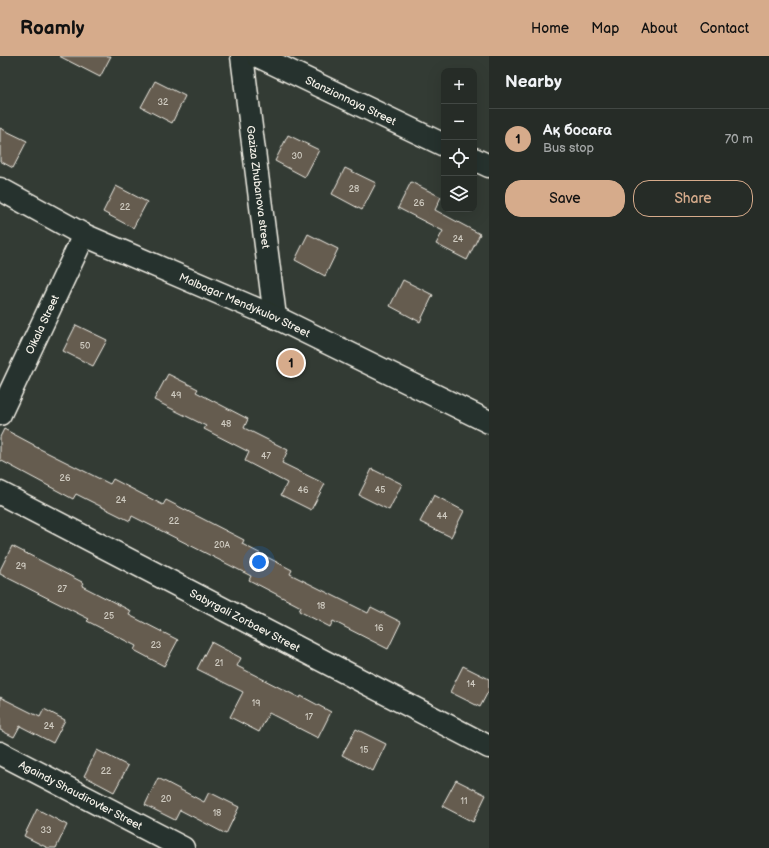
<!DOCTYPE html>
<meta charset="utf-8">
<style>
:root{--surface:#262c27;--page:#323833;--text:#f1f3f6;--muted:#a4a7a7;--line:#424844;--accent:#d6ab8b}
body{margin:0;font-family:"Balsamiq Sans",sans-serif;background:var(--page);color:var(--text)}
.controls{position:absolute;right:12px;top:12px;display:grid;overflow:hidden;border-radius:8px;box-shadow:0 4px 16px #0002}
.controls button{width:36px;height:36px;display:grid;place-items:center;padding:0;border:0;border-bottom:1px solid var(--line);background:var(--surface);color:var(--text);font:20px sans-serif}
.you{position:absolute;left:259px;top:506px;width:14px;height:14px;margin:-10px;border:3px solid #fff;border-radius:50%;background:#1a73e8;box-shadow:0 0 0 6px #1a73e833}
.badge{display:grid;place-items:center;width:26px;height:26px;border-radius:50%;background:var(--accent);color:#111;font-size:13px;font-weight:700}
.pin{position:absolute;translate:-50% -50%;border:2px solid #fff;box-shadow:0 1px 4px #0006}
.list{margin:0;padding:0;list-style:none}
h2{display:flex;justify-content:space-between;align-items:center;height:52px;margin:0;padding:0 16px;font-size:17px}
h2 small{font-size:13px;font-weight:400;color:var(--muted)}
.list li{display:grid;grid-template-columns:26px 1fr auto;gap:12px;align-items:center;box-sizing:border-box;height:60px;padding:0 16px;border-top:1px solid var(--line)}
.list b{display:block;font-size:15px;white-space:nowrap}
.list p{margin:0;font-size:13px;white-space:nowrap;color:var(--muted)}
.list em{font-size:13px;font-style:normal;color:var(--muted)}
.actions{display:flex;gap:8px;padding:12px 16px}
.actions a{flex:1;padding:9px 0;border:1px solid var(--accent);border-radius:16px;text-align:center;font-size:14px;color:var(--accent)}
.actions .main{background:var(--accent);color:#111}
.icon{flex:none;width:22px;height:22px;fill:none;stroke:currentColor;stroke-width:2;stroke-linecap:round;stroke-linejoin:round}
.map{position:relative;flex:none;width:489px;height:792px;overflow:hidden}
header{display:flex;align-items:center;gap:24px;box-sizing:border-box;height:56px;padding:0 20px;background:var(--accent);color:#111}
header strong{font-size:19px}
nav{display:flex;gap:22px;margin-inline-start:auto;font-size:14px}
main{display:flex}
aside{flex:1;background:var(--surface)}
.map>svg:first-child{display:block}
.building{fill:#655b50;stroke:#f4f1e8}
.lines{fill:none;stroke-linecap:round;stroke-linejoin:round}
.minor-casing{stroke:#f4f1e8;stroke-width:25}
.major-casing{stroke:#f4f1e8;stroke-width:25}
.minor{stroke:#26332d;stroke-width:22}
.major{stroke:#26332d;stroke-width:22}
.labels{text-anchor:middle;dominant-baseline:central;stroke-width:3;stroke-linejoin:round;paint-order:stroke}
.number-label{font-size:9px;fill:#d0ccc2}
.street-label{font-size:11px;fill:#f4f1e8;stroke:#26332d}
</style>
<header>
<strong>Roamly</strong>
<nav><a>Home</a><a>Map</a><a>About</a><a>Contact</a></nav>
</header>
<main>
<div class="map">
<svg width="489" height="792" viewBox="0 0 489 792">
<rect width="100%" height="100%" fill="#333b34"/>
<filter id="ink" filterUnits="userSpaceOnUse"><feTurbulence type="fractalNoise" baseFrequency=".025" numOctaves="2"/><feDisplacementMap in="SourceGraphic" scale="8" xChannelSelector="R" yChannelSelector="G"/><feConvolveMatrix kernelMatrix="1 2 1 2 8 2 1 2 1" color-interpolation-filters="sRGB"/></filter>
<g filter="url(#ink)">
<g class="building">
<polygon points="59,0 111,0 100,21"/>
<polygon points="155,25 185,40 172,67 141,51"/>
<polygon points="0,72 27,85 13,112 0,105"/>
<polygon points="288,79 319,94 305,121 275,105"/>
<polygon points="345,112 376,127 362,154 332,138"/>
<polygon points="411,126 441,141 435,154 480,178 467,204 436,188 443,175 398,152"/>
<polygon points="116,130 147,146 133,172 103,156"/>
<polygon points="308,178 338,193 325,220 295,204"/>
<polygon points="403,224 433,239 420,266 390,250"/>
<polygon points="76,269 107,284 93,310 63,295"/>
<polygon points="168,318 198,333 196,336 248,363 244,372 288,394 282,407 325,428 311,454 281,439 287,427 245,405 249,396 204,373 206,370 154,344"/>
<polygon points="4,373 34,389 34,390 110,428 113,423 163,449 166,444 244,484 242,488 292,514 290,518 368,557 371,551 401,566 388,593 333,565 330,571 299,555 301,551 249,524 251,520 132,460 130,465 76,438 73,443 0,404 0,381"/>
<polygon points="372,413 402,428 389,454 359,439"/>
<polygon points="434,439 464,455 451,481 420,466"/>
<polygon points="12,490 84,527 82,530 131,555 129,559 178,584 164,610 134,594 136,590 87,565 89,563 0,518 0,514"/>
<polygon points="211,586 241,602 237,610 300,642 301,640 331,656 318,682 269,657 259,676 230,661 243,636 197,613"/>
<polygon points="463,610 489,623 489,634 480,651 450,636"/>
<polygon points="0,641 40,661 44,653 65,664 53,687 20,670 14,681 0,674"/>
<polygon points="356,673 386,688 373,715 342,699"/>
<polygon points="97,694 128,710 114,736 84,720"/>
<polygon points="158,722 204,746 209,736 239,751 226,778 180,754 175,764 145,749"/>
<polygon points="456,724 486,739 473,766 442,750"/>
<polygon points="37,753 67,769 56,792 48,792 24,780"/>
</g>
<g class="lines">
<defs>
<g id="minor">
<path id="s1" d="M242,0L275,261"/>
<path id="s2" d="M258,0L444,89"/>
<polyline points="474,103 489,110"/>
<path id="s3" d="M0,358L84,179"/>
<path id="s4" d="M0,437L489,691"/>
<path id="s5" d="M0,697L183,792"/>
</g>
<g id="major">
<path id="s6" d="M0,133L84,179L275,261L489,366"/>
</g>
</defs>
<use href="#minor" class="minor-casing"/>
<use href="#major" class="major-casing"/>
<use href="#minor" class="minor"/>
<use href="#major" class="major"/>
</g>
</g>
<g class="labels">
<g class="number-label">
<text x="163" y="46">32</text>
<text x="297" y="100">30</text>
<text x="354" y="133">28</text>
<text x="419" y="147">26</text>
<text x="125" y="151">22</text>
<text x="458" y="183">24</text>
<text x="85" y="290">50</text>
<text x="176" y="339">49</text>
<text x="226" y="368">48</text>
<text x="266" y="400">47</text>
<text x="65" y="422">26</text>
<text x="303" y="434">46</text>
<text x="380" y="434">45</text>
<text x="121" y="444">24</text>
<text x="442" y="460">44</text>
<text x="174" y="465">22</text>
<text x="222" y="489">20А</text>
<text x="21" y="510">29</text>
<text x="62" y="533">27</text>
<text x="321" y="550">18</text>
<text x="109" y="560">25</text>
<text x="379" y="572">16</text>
<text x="156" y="589">23</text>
<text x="219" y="607">21</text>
<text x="471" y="628">14</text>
<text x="256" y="647">19</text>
<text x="309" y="661">17</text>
<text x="49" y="670">24</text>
<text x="364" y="694">15</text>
<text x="106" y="715">22</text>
<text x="166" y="743">20</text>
<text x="464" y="745">11</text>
<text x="217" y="757">18</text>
<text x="46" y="774">33</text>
</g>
<g class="street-label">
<text stroke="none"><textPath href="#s2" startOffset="103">Stanzionnaya Street</textPath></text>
<text stroke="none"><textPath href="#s1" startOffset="132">Gaziza Zhubanova street</textPath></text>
<text stroke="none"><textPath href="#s6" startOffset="271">Malbagar Mendykulov Street</textPath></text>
<text stroke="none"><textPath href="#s3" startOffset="99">Oikala Street</textPath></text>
<text stroke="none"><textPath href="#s4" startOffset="276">Sabyrgali Zorbaev Street</textPath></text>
<text stroke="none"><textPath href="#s5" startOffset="91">Againdy Shaudirovter Street</textPath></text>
</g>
</g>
</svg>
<div class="controls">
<button>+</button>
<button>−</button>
<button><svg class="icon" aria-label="locate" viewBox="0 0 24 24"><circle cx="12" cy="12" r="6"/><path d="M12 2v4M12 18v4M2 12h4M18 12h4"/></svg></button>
<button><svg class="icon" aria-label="layers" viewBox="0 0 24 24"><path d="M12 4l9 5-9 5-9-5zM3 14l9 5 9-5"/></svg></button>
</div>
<div class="you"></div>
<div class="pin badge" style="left:291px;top:307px">1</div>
</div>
<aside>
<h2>Nearby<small></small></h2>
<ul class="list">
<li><span class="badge">1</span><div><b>Ақ босаға</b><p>Bus stop</p></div><em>70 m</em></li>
</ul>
<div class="actions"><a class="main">Save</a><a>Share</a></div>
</aside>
</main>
